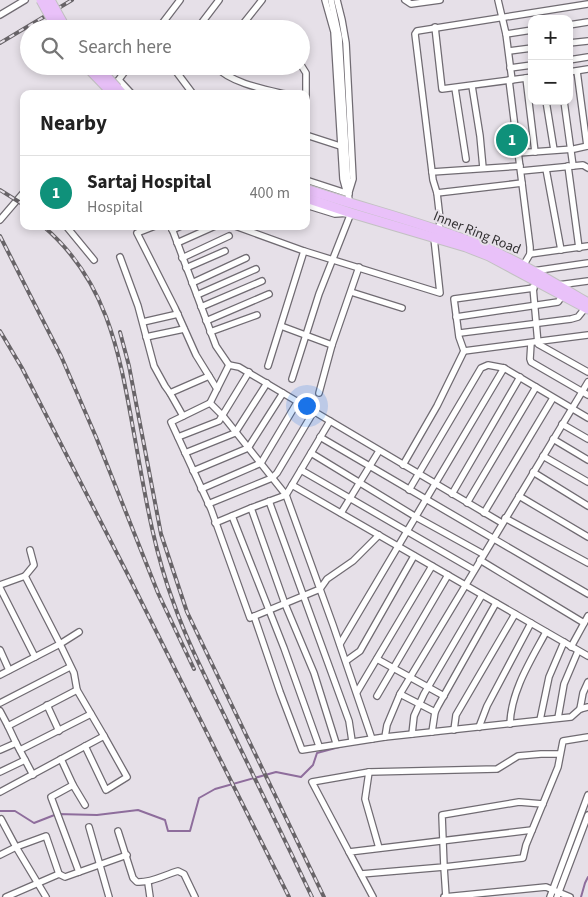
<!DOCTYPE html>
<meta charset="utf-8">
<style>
:root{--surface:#fff;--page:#f2f2f2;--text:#222;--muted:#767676;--line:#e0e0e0;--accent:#0f917a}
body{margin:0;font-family:"Source Sans 3",sans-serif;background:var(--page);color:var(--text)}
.controls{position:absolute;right:15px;top:15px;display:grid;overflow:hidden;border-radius:10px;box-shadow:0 2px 8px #0003}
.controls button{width:45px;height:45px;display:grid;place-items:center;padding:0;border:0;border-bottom:1px solid var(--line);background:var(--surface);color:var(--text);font:25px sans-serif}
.you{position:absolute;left:306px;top:405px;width:18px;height:18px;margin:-12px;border:4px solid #fff;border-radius:50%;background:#1a73e8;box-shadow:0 0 0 8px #1a73e833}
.badge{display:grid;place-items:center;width:32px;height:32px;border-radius:50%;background:var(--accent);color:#fff;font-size:16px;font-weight:700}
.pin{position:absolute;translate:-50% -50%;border:2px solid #fff;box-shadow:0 1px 5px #0006}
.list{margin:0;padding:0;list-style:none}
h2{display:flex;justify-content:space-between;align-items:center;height:65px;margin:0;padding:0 20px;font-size:21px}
h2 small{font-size:16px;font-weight:400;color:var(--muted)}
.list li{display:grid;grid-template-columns:32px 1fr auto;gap:15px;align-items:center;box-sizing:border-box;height:75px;padding:0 20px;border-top:1px solid var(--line)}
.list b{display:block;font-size:19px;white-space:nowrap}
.list p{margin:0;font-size:16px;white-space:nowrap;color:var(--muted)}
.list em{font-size:16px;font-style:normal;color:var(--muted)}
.icon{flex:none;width:28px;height:28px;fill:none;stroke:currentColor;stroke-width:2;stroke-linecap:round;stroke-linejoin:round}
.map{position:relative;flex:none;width:588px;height:897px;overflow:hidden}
.search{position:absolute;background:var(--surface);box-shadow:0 2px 8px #0003;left:20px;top:20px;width:290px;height:55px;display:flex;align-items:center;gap:12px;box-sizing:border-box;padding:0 18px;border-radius:28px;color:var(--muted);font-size:19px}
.panel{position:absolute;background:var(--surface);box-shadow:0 2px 8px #0003;left:20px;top:90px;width:290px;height:140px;border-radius:10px}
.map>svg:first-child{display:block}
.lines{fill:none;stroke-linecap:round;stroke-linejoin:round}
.stream{stroke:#8e6d9c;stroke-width:2}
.minor-casing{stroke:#706b72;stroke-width:8}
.highway-casing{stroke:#c2c1c2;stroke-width:11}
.minor{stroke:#fff;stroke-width:5.5}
.highway{stroke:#e9c1f9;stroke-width:9}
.rail-casing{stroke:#686468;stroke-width:4}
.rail{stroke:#e6e0e8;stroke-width:2;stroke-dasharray:5.5;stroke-linecap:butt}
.highway-bridge-casing{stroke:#c2c1c2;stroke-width:11;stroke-linecap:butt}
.highway-bridge{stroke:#e9c1f9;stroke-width:9}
.labels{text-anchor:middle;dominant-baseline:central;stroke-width:4;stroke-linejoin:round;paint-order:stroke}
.street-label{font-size:14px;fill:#323032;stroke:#e6e0e8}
</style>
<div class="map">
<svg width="588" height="897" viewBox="0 0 588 897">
<rect width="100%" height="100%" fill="#e6e0e8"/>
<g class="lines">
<g class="stream">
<polyline points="0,811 15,811 34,823 57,814 97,815 138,810 165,820 168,831 190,831 199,798 215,789 276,772 301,777 313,765 317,753 343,746"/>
<polyline points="581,897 585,883 588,877"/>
</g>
<defs>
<g id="minor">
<polyline points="325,0 334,32 343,179 346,190"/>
<polyline points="331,0 339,37 349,203"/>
<polyline points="337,0 342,20 346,43 353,179 349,192"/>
<polyline points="405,0 411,4 440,0"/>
<polyline points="498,0 506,34 512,80"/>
<polyline points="0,15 25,0"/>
<polyline points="569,25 588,22"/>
<polyline points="435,27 442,89 526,78"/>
<polyline points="158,29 180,0"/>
<polyline points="197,29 219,0"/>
<polyline points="239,29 262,0"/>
<polyline points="506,34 532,30"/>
<polyline points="569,43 588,41"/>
<polyline points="509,51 532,48"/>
<polyline points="569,60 588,57"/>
<polyline points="301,65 306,73 306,135"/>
<polyline points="172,66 193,94"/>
<path d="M215,66C231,83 263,89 285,94"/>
<polyline points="510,68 532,65"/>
<polyline points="577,71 587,146"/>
<polyline points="569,72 588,69"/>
<polyline points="532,77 526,78 535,152"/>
<polyline points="119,80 132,94"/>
<polyline points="509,80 530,247 530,254 523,266"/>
<polyline points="114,86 129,66"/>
<polyline points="472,86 480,136 483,168"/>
<polyline points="455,88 466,159"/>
<polyline points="546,101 554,150"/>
<polyline points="564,101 573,166"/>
<polyline points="306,135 340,146"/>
<polyline points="518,153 574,149 588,146"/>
<polyline points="568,166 579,248"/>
<polyline points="546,169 561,250"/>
<polyline points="521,171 583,165 588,168"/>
<polyline points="432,172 520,166"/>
<polyline points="306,180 349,194"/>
<polyline points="437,193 522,183"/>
<polyline points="0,220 24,192"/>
<polyline points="66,226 94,260"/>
<polyline points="155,226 137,233 175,308 196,355 217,389"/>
<polyline points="171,226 216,346 229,365"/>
<polyline points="235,226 304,251 440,293 434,238"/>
<polyline points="172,230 181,226"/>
<polyline points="439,230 440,219 437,193 433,180 415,34 417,31 588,4"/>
<polyline points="177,243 215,226"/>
<polyline points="530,254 588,246"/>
<polyline points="120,257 138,306 154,366 165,386 170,393 183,416"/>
<polyline points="182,258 229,236"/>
<polyline points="186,268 225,251"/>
<polyline points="533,271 588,263"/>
<polyline points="192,283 246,258"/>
<polyline points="558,285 588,281"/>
<polyline points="533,287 538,344 588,372"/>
<polyline points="351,292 402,308"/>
<polyline points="197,295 256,269"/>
<polyline points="201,307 262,281"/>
<polyline points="456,317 558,302 563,295"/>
<polyline points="206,321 269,294"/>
<polyline points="143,322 178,314"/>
<polyline points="281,326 332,345 359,267"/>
<polyline points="210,332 257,315"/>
<polyline points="460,333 571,319 578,317 586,307"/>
<polyline points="146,337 184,329"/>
<polyline points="531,343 530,359 531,362 588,395"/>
<polyline points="464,351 459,337 454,299 534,288"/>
<polyline points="464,351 588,335"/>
<polyline points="268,366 304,251"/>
<polyline points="292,379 319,294 351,213 335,214 306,205"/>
<polyline points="170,393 209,376"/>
<polyline points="319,393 332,345"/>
<polyline points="210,403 229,365 239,367 502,523"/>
<polyline points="562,424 588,439"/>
<polyline points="178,437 219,421 249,372"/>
<polyline points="320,437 588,594"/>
<polyline points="553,439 588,460"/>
<polyline points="185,453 235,433 267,383"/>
<polyline points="311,453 416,517 483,554"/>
<polyline points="543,456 588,482"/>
<polyline points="403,465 437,406 464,351"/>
<polyline points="301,470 474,570"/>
<polyline points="193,471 248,448 283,393"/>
<polyline points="533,472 588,506"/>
<polyline points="292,485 588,656"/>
<polyline points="201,489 261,463 298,401"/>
<polyline points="409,490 481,368 488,365 504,368"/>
<polyline points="452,494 520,377"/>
<polyline points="519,496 588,537"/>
<polyline points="269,501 349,721 352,741"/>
<polyline points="467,503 536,387"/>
<polyline points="208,504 272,478 277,473 314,411"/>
<polyline points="251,508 286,495 330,421"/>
<polyline points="341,513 379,451"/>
<polyline points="484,513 553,398"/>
<polyline points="232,516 284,648 319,746"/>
<polyline points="505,518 588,563"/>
<polyline points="215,523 251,508 285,604 314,673 336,743"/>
<polyline points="379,535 353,561 327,579 320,589 250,618 211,509 171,422 210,403 223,416 286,495 333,625 372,739 385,737 387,725 400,694 588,382"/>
<polyline points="480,560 584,623"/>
<polyline points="25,576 34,565 30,550"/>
<polyline points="0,585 25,576 60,644 0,675"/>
<polyline points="0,588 35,657"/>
<polyline points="254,616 280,692 302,750 372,739"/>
<polyline points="340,644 504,368 588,418"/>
<polyline points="571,647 588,616"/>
<polyline points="0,650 9,670"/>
<polyline points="377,659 444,696"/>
<polyline points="346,661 360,651 414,556"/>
<polyline points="77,690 74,673 60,644 79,632"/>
<polyline points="357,692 432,566"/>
<polyline points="400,694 435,712"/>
<polyline points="377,696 448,575"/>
<polyline points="0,703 70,667"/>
<polyline points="47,705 59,731"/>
<polyline points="580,709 583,693 588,682"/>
<polyline points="0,711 8,726 77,690 104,736 0,792"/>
<polyline points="558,718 564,684 578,651"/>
<polyline points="540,720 549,677 564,642"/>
<path d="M510,724C511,691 531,660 546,632"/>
<polyline points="479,727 487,706 531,623"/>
<polyline points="454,730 456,715 515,614"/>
<polyline points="432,732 435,712 438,706 496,603"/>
<polyline points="412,734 414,716 424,694 482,595"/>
<polyline points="385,737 571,717 580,709 588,707"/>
<polyline points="16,743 33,775"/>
<polyline points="85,746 106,790 127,777 104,736"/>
<polyline points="0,750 16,743 8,726"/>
<polyline points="20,750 91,714"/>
<polyline points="61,759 73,785 85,805"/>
<polyline points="0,772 25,760"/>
<polyline points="369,772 497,769 518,756 541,754 560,754"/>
<polyline points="73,785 51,797 79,872"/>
<polyline points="1,819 16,847 46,836 59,874"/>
<polyline points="89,827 109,897"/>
<path d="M118,831L133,878L137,882C151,883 164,875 178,871L184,874L195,897"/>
<polyline points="349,852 312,782 369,772 365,799 379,848"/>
<polyline points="0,855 16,847 46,897"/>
<polyline points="361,874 444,867 442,815 519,802 543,804"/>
<polyline points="148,883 150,897"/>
<polyline points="6,897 59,874 65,877 127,855"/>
<polyline points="373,897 349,852 532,830"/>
<polyline points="444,897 546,887 570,897"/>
<polyline points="446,897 444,867 523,858 526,845 558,767 563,741 588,737"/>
<polyline points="550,897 588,795"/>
<polyline points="557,897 588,815"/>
</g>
<g id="highway">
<polyline points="117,88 122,94"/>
<path d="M306,189C365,209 426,223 484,247C520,262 554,283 588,303"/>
<polyline points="306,198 351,213 466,247 489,256 588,309"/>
</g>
</defs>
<use href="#minor" class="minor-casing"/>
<use href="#highway" class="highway-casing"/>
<use href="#minor" class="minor"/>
<use href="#highway" class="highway"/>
<defs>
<g id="rail">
<polyline points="0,43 72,0"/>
<polyline points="0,190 24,205"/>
<path d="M43,226C110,283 120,358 135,439C145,495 154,551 174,604C188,644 208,682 227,721C255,779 284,838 312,897"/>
<polyline points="0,236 61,356 96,437 158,593 194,669"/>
<polyline points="0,331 22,368 126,571 289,897"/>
<polyline points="120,332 129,366 161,534 187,612 324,897"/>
</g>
</defs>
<use href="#rail" class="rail-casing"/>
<use href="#rail" class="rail"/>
<defs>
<g id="highway-bridge">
<polyline points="41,0 57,29"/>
<polyline points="50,0 66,29"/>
<polyline points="86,66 113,94"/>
<polyline points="97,66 117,88"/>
</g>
</defs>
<use href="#highway-bridge" class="highway-bridge-casing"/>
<use href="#highway-bridge" class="highway-bridge"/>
</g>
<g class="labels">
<g class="street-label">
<text transform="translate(477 233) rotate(22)">Inner Ring Road</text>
</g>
</g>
</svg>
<div class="controls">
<button>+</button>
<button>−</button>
</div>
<div class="you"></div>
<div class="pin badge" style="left:512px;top:140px">1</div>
<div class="search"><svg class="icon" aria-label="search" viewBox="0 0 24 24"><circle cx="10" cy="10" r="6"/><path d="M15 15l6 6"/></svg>Search here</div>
<section class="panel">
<h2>Nearby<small></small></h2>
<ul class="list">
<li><span class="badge">1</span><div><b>Sartaj Hospital</b><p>Hospital</p></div><em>400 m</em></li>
</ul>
</section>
</div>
